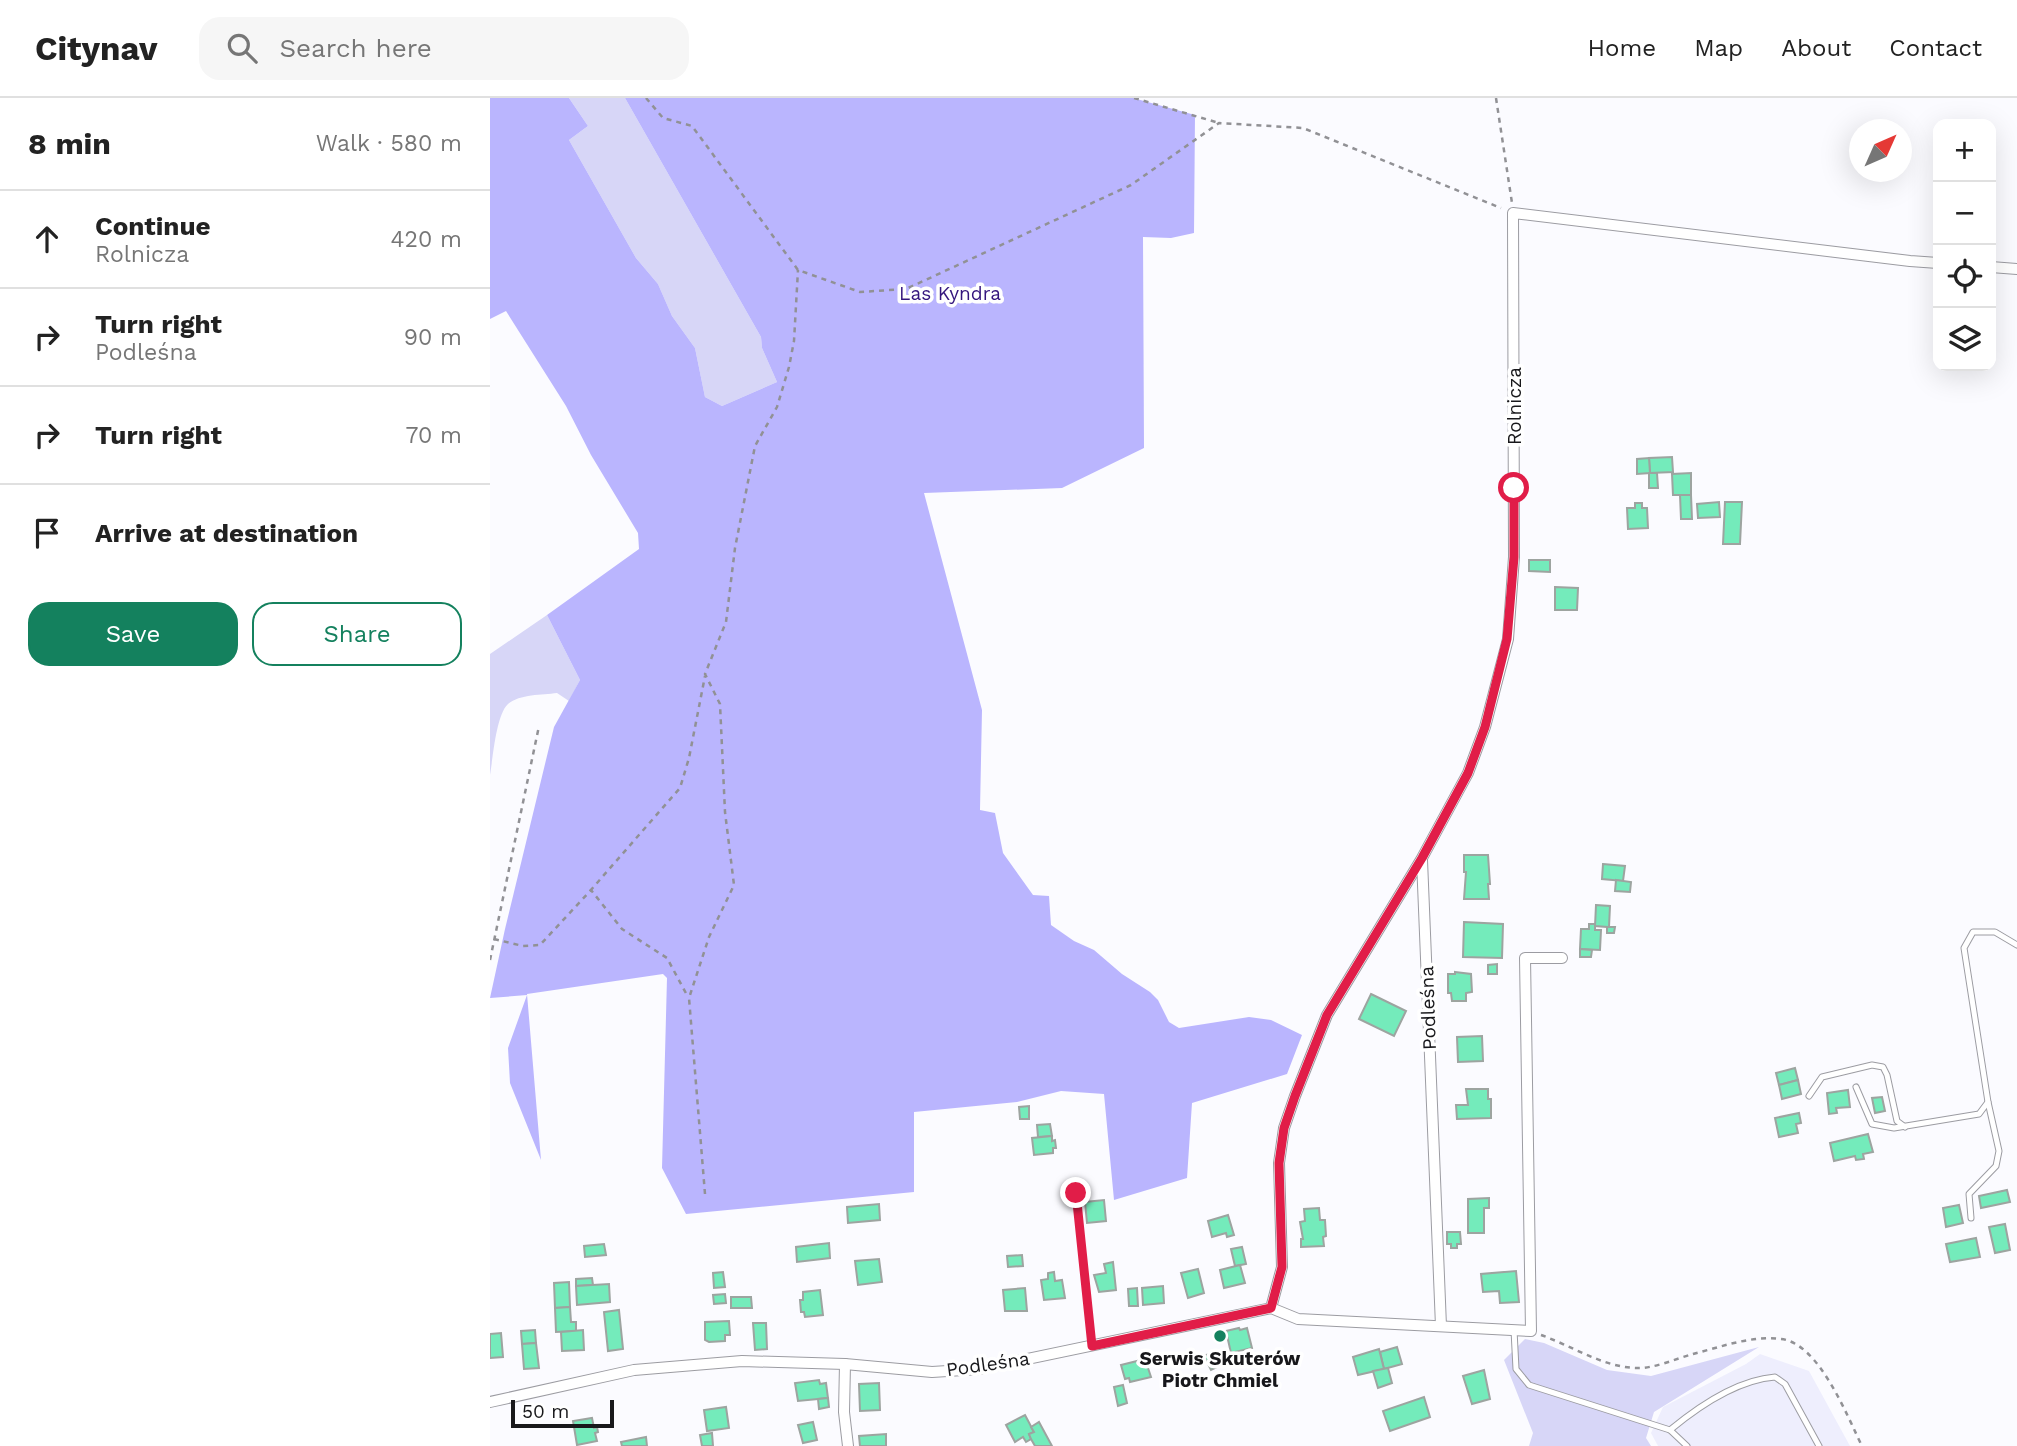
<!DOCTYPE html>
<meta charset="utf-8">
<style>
:root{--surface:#fff;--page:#f6f6f6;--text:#222;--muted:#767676;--line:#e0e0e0;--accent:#14815e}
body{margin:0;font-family:"Work Sans",sans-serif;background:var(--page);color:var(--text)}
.controls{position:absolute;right:21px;top:21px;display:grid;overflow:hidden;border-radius:14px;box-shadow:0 7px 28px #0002}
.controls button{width:63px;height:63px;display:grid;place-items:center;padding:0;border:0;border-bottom:2px solid var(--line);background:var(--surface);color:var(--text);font:35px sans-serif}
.compass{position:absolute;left:1359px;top:21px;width:63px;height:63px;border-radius:50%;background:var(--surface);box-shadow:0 7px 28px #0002;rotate:45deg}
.scale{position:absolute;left:21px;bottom:18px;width:103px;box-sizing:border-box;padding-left:7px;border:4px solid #18181b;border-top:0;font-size:19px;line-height:24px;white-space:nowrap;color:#18181b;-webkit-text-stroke:5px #fff;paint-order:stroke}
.stop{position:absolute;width:21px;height:21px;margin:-16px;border:5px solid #e11d48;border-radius:50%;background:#fff}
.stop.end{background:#e11d48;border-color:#fff;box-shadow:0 2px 7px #0008}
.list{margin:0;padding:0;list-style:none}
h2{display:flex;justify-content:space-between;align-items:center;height:91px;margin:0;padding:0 28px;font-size:30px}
h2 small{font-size:23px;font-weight:400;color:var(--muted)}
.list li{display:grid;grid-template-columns:46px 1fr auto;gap:21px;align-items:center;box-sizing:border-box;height:98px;padding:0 28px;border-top:2px solid var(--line)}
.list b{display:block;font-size:26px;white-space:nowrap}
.list p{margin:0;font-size:23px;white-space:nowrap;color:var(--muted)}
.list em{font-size:23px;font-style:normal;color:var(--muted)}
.actions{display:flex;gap:14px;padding:21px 28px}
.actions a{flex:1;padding:16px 0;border:2px solid var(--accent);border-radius:21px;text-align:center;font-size:24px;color:var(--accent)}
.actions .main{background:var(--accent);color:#fff}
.icon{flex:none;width:38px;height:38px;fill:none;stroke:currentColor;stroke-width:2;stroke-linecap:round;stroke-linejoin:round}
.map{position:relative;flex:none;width:1527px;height:1348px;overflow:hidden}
header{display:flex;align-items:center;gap:42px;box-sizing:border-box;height:98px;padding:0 35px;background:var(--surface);border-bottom:2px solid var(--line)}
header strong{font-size:33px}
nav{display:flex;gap:38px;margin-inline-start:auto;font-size:24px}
.search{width:490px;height:63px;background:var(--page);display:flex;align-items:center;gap:18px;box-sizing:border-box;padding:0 24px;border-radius:21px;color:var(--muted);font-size:26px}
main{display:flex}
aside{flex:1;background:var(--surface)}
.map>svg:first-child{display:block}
.built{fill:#eeeefd}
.green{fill:#d7d6f7}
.forest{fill:#bab5fe}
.building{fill:#74ebbb;stroke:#9da4a0;stroke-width:2}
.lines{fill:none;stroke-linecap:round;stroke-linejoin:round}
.service-casing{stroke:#9c9ca2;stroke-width:7}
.minor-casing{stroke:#9c9ca2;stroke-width:12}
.path{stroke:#919195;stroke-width:2.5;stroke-dasharray:5 5;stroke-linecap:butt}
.service{stroke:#fff;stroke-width:5}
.minor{stroke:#fff;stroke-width:10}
.route{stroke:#e11d48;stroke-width:9}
.poi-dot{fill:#14815e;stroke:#fff;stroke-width:2.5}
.labels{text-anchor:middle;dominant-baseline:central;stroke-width:7;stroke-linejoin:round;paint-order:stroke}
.park-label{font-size:19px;fill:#34157d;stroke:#fff}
.street-label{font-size:19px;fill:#18181b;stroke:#fff}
.poi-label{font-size:19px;font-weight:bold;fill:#18181b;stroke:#fff}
</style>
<header>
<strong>Citynav</strong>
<div class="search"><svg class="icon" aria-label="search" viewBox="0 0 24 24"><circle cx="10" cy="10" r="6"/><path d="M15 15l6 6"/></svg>Search here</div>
<nav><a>Home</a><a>Map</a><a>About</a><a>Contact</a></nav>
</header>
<main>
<aside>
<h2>8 min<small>Walk · 580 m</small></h2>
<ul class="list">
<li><svg class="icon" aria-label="ahead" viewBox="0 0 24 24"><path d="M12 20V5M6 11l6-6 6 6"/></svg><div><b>Continue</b><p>Rolnicza</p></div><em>420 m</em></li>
<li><svg class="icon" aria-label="right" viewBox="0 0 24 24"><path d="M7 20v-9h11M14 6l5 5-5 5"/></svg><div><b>Turn right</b><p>Podleśna</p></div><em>90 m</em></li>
<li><svg class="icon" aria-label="right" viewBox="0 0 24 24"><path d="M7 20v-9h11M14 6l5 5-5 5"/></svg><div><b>Turn right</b></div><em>70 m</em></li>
<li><svg class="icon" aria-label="arrive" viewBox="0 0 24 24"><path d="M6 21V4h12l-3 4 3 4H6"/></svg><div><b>Arrive at destination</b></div></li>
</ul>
<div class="actions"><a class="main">Save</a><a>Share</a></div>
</aside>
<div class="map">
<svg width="1527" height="1348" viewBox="0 0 1527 1348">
<rect width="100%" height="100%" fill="#fbfbff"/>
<polygon class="built" points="1270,1256 1319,1273 1360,1348 1168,1348 1161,1335 1173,1309 1256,1266"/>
<g class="green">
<polygon points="79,0 135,0 271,239 272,250 287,284 232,308 215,299 205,250 182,218 168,186 146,160 79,42 98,28"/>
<path d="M57,517L90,582L79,603L67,595C52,597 30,596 18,606C6,617 3,660 0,677V556Z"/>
<polygon points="1035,1241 1054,1245 1117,1272 1161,1278 1269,1249 1164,1314 1156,1340 1161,1348 1039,1348 1043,1335 1014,1262"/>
</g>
<polygon class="forest" points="0,0 79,0 98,28 79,42 146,160 168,186 182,218 205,250 215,299 232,308 287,284 272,250 271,239 135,0 643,0 705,17 704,135 681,140 653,139 654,350 572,390 434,395 492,612 490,712 505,715 513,755 543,797 559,798 561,827 584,843 604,852 632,876 660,894 668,902 679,924 689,930 759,919 781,922 812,937 797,976 702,1005 697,1080 624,1102 614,996 571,993 527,1004 424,1014 424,1094 196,1116 172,1070 177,880 173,876 37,896 51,1062 20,985 18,950 37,897 0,900 15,831 64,629 90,582 57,517 149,451 148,435 101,357 76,308 16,213 0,221"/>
<g class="building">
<polygon points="1182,359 1183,374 1160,375 1159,360"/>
<polygon points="1159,360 1160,375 1147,376 1147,361"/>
<polygon points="1159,375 1167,375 1168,390 1159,390"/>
<polygon points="1201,375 1201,397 1183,397 1182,376"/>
<polygon points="1190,397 1201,397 1202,421 1191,421"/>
<polygon points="1229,404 1230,419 1208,420 1207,406"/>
<polygon points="1235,404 1252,404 1250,446 1233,446"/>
<polygon points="1145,405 1152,405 1152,410 1157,410 1158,430 1138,431 1137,410 1145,410"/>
<polygon points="1039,462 1060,462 1060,474 1039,473"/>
<polygon points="1065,489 1088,490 1087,512 1065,512"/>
<polygon points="974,757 998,757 1000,786 998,786 999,801 974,801 976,774 974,774"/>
<polygon points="1113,766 1135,768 1133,783 1112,781"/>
<polygon points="1126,782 1141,784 1140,794 1125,793"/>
<polygon points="1106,807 1120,808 1119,829 1125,829 1124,835 1117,835 1117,829 1105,828"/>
<polygon points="974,824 1013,826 1012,860 973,859"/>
<polygon points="1099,826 1105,826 1105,832 1111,832 1110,852 1090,851 1091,831 1099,831"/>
<polygon points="1090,851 1102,852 1101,859 1090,859"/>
<polygon points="1007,866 1007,876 998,876 998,867"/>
<polygon points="965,874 981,876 982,894 976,895 976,903 962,903 961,895 958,895 958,876 965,876"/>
<polygon points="881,896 916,913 904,938 869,921"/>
<polygon points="992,938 993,963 968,964 967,939"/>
<polygon points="1305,970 1308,982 1289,987 1286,975"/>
<polygon points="1308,982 1311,996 1292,1001 1289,987"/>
<polygon points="976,991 998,991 998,1001 1001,1001 1001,1020 967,1021 966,1007 978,1007"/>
<polygon points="1358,992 1360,1009 1346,1010 1347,1015 1339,1016 1337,995"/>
<polygon points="1392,999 1395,1013 1385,1015 1382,1000"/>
<polygon points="539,1008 539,1021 530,1021 529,1009"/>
<polygon points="1309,1015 1311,1025 1306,1026 1308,1035 1289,1039 1285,1020"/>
<polygon points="560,1026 562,1038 548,1039 547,1027"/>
<polygon points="1378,1036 1383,1054 1373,1056 1374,1061 1366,1062 1365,1058 1344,1063 1340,1045"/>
<polygon points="562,1038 562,1043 565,1042 566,1050 563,1050 563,1055 544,1057 542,1040"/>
<polygon points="1517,1092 1520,1104 1491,1110 1489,1098"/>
<polygon points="999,1100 999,1110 994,1110 994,1135 978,1135 978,1101"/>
<polygon points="614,1102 616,1123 597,1125 595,1104"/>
<polygon points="389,1106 390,1122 358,1125 357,1109"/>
<polygon points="1469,1107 1473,1125 1456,1129 1453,1110"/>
<polygon points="829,1110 830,1122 835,1122 836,1138 833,1139 834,1148 811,1149 811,1141 813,1141 810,1124 815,1123 814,1111"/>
<polygon points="738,1117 744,1137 737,1139 736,1135 722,1139 718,1123"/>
<polygon points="1515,1126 1520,1152 1505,1155 1499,1129"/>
<polygon points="957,1134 970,1134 971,1146 967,1146 967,1150 961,1150 961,1146 957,1146"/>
<polygon points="1486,1140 1490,1159 1460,1164 1456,1146"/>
<polygon points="339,1145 340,1160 307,1164 306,1149"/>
<polygon points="114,1146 116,1157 95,1159 94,1148"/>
<polygon points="752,1149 756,1166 745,1168 741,1151"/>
<polygon points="532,1157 533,1168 518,1169 517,1158"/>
<polygon points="389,1161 392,1184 368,1187 365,1163"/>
<polygon points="623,1164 626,1192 609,1194 604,1177 616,1175 614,1166"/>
<polygon points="750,1167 755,1185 734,1190 730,1172"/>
<polygon points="708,1171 714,1195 698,1200 691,1175"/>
<polygon points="1026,1173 1029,1204 1010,1205 1009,1193 993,1194 991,1176"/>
<polygon points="233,1174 235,1189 224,1190 223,1175"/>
<polygon points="564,1174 565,1183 572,1182 575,1200 554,1202 551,1182 558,1181 558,1175"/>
<polygon points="102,1180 103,1187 86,1188 86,1181"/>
<polygon points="79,1184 80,1209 65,1210 64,1185"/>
<polygon points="119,1186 120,1204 87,1207 86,1188"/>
<polygon points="673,1188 674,1205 653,1207 652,1190"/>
<polygon points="535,1190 537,1213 515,1213 513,1192"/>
<polygon points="647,1190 648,1208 639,1208 638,1191"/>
<polygon points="330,1192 333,1217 315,1219 314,1214 311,1214 310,1202 313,1202 313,1194"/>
<polygon points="235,1196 236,1205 224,1206 223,1197"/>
<polygon points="241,1199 261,1199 262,1210 241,1210"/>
<polygon points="80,1209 81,1224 86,1224 86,1233 66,1234 65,1210"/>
<polygon points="129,1212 133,1251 118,1253 114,1214"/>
<polygon points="239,1223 240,1237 235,1237 235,1243 219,1244 215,1242 215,1224"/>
<polygon points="263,1225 276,1225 277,1251 265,1252"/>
<polygon points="749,1230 750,1232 757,1230 762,1250 741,1255 736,1233"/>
<polygon points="45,1232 46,1245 32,1246 31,1233"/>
<polygon points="93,1232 94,1252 72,1253 71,1234"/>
<polygon points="11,1235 13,1259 0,1260 0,1236"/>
<polygon points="46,1245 49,1270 34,1271 32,1246"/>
<polygon points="907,1249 912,1266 894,1271 890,1254"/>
<polygon points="889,1251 894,1271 868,1277 863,1259"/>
<polygon points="723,1254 729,1268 721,1272 714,1258"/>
<polygon points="655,1261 661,1279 640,1284 639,1280 635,1281 631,1267"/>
<polygon points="898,1270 902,1285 888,1290 883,1273"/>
<polygon points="994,1272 1000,1301 982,1306 973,1278"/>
<polygon points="329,1282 330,1286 336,1285 338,1300 308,1303 305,1285"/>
<polygon points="389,1285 390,1312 370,1313 369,1286"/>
<polygon points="633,1287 637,1305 628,1308 624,1289"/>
<polygon points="934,1299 940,1319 900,1333 893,1313"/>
<polygon points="338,1300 339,1309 329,1311 328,1301"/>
<polygon points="236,1309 239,1330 217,1333 214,1312"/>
<polygon points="535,1317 544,1334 539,1336 541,1341 536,1344 533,1339 525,1344 516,1327"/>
<polygon points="102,1320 104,1330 107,1329 108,1334 105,1335 107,1343 87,1347 83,1323"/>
<polygon points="323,1324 327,1342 313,1345 308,1327"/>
<polygon points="549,1324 562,1348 545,1348 541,1341 539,1336 544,1334 541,1329"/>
<polygon points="222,1335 223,1348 212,1348 210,1337"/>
<polygon points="396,1336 396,1348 370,1348 369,1338"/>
<polygon points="156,1339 157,1348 132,1348 131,1344"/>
</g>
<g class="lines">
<defs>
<g id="service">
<polyline points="1366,989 1382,1026 1404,1030 1489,1016 1498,1004 1474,850 1483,834 1505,834 1527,847"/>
<polyline points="1319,998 1332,979 1382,967 1393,969 1397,977 1407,1023 1415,1029"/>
<polyline points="586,1095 602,1248"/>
<polyline points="1481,1120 1479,1096 1506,1068 1509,1053 1498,1004"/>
<polyline points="1024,1232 1026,1271 1039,1287 1180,1332 1197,1348"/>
<path d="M1180,1332C1209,1308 1247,1282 1285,1279L1295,1286L1329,1348"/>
</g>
<g id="minor">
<polyline points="1501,169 1527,171"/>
<polyline points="932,762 951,1228"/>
<polyline points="781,1210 792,1169 789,1065 794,1030 805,998 837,917 932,760 978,675 995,629 1018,541 1024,459 1023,115 1420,163 1448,165"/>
<polyline points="355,1266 354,1314 358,1348"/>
<polyline points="0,1304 144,1272 252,1263 355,1266 442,1274 489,1271 781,1210 808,1221 1041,1233 1035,860 1072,860"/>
</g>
</defs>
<use href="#service" class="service-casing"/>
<use href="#minor" class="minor-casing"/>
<g class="path">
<polyline points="156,0 173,20 202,28 308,172 370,194 416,191 641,87 729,25 813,30 1011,110"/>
<polyline points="644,0 729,25"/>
<polyline points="1006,0 1022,105"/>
<polyline points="100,793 190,690 199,660 215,578"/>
<polyline points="4,841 33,848 50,847 101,792 132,831 177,860 198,899"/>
<polyline points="0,862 49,628"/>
<polyline points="215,1096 199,900 219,839 244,787 235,714 230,606 215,576 236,524 245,450 265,348 287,309 299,269 304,243 308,172"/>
<path d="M1051,1237C1082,1248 1113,1269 1146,1270C1163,1271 1185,1261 1203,1256C1231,1249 1262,1237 1291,1241C1329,1245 1357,1318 1372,1348"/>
</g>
<use href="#service" class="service"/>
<use href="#minor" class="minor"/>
</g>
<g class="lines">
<polyline class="route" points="586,1095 602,1248 781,1210 792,1169 789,1065 794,1030 805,998 837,917 932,760 978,675 995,629 1017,541 1024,459 1024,390"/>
</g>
<circle class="poi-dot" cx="730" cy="1238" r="7"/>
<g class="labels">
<g class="park-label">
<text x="460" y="195">Las Kyndra</text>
</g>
<g class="street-label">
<text transform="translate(1024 308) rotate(-90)">Rolnicza</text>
<text transform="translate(938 910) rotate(-92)">Podleśna</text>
<text transform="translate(498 1266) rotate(-8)">Podleśna</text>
</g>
<g class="poi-label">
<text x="730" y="1260">Serwis Skuterów<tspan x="730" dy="22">Piotr Chmiel</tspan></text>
</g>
</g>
</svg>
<div class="controls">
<button>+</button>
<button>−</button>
<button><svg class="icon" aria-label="locate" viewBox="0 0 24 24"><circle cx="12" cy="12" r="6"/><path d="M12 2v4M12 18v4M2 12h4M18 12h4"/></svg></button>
<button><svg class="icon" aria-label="layers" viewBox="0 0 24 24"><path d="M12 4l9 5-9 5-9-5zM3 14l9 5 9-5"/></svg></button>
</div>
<svg class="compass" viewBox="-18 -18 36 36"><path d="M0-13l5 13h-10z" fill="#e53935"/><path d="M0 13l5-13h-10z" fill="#767676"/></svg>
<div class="scale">50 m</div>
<div class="stop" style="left:1024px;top:390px"></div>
<div class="stop end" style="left:586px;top:1095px"></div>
</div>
</main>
